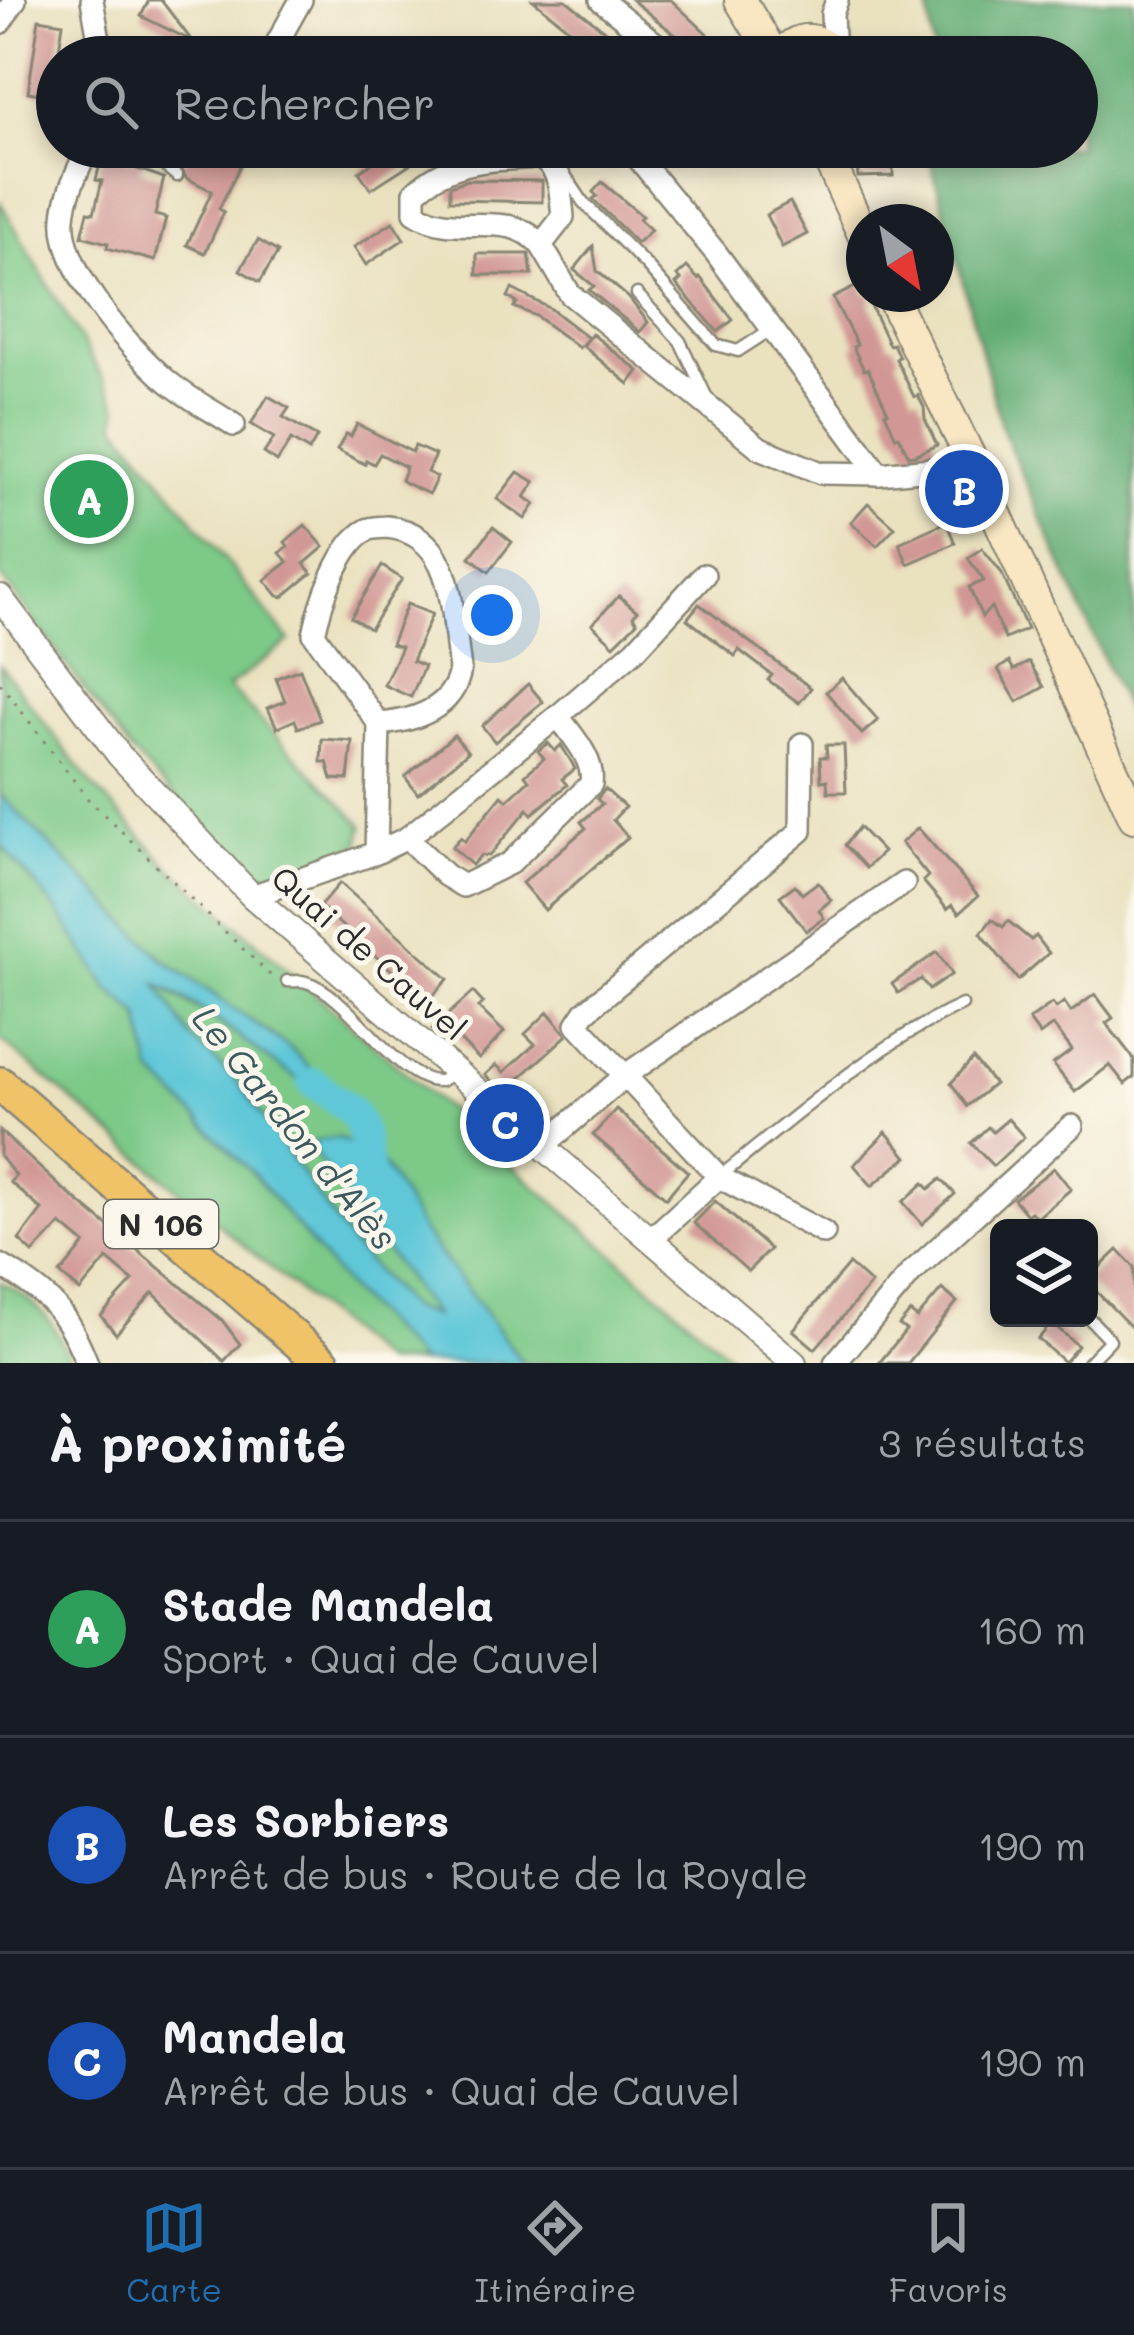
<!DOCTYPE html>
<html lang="fr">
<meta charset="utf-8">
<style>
:root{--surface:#171b24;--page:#20242c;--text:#f1f3f6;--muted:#9ea1a6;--line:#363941;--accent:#1f6fb2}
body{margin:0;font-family:Mali,sans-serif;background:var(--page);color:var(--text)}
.controls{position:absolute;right:36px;bottom:36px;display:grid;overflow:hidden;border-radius:18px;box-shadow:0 6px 18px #0003}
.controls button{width:108px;height:108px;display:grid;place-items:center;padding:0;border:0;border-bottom:3px solid var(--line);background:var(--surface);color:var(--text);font:60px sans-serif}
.compass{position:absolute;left:846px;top:204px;width:108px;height:108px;border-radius:50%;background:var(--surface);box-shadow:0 6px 18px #0003;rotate:148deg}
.you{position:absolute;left:492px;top:615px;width:42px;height:42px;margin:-30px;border:9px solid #fff;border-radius:50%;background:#1a73e8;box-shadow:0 0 0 18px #1a73e833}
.badge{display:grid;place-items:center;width:78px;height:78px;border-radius:50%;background:var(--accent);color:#fff;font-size:39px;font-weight:700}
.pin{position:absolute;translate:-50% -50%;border:6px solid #fff;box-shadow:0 3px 12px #0006}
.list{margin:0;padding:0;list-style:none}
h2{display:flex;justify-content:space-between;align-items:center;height:156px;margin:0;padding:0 48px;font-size:51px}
h2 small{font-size:39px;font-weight:400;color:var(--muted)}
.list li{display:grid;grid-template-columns:78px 1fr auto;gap:36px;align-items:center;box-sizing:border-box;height:216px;padding:0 48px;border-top:3px solid var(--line)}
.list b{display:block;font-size:45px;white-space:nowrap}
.list p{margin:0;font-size:39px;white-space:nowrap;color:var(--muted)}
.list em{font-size:39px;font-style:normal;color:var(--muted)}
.icon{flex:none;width:66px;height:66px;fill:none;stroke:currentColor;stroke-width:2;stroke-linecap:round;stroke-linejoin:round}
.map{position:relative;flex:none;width:1134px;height:1363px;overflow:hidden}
.search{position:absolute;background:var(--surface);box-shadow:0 6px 18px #0003;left:36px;right:36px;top:36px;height:132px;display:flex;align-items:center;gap:30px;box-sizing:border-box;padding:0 42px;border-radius:66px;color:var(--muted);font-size:45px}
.sheet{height:804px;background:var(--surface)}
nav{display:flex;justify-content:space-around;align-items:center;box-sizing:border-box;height:168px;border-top:3px solid var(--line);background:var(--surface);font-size:33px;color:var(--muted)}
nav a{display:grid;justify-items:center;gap:6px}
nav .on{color:var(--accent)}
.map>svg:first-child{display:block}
.green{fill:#7bc988;stroke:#537a5a;stroke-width:3}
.forest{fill:#64ad74;stroke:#486c50;stroke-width:3}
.water{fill:#5ec7d8;stroke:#447982;stroke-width:3}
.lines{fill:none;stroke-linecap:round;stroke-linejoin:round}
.river{stroke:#5ec7d8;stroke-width:30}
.building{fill:#d19794}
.service-casing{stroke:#8a8675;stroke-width:15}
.minor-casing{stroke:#8a8675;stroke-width:26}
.tertiary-casing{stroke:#8a8675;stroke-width:28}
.secondary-casing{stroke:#8a8675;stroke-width:34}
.primary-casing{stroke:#8a8675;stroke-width:38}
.path{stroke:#8a8675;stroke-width:3;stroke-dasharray:3 9;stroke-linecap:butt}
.service{stroke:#fff;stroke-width:10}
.minor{stroke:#fff;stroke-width:21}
.tertiary{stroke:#fff;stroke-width:24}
.secondary{stroke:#f9e7c3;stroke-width:30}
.primary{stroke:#f0c369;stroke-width:33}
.labels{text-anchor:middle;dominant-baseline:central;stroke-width:10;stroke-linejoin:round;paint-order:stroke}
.shield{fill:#fbf7ec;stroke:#696865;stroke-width:3}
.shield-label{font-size:30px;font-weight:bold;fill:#2b2b2b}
.street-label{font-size:33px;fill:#2b2b2b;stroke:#fbf7ec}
.water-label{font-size:36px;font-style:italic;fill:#3a5a5f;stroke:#fbf7ec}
</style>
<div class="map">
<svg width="1134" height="1363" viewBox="0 0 1134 1363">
<rect width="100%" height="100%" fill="#fbf7ec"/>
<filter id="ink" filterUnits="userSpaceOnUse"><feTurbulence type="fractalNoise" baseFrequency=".00833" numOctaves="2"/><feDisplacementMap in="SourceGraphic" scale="24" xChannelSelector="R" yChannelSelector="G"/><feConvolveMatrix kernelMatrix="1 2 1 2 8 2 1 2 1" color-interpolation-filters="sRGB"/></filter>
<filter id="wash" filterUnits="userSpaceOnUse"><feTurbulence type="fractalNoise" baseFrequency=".004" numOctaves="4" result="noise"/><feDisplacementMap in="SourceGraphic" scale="48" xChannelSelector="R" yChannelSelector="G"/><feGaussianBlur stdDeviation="2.7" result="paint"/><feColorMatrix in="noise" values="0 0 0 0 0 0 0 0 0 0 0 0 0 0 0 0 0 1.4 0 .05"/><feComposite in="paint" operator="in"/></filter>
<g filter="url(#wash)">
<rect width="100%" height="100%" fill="#eae1bf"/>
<g class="green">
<polygon points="0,202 112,394 118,408 116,423 290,641 228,687 363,825 359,845 283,876 258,877 201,825 131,752 0,575"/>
<polygon points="0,665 90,782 169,866 738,1363 523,1363 423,1232 366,1137 396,1260 435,1318 409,1308 350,1242 238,1082 191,1038 155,982 340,1099 290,1048 163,959 0,795"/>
<polygon points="0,844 58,911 108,988 140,1016 152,1072 256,1177 350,1291 421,1363 383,1363 0,1039"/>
<path d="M0,1282C35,1298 59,1326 70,1363H0Z"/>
</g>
<polygon class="forest" points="927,0 1134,0 1134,729 1002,429 927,147 1077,147 1077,57 935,57"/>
<path class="water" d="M0,795L163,959L290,1048L343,1102C273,1075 224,1015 157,984L191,1038L238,1082L350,1243L409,1308L434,1316L314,1152L316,1140L339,1138L359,1148L366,1136L423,1232L523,1363H421L350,1291L256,1177L152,1072L140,1016L108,988L58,911L0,844Z"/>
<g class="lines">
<path class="river" d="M312,1082C368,1121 357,1115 370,1177"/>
</g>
<g id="blocks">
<g class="building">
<polygon points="149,0 161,0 192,41 141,16"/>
<polygon points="533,0 566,0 638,57 604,57"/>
<polygon points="632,0 671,0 732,57 703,57"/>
<polygon points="39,19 63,23 52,96 28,92"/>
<polygon points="191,147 249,147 219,209 224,212 205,253 187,245 212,191 186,178 181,167"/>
<polygon points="396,147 410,164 371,189 359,172"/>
<polygon points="103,152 131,159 132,152 145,162 138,169 164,178 155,215 166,218 155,261 107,248 108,243 82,236 88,212 94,213 102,181 96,180"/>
<polygon points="856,152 886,154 887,163 893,163 893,176 858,177"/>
<polygon points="467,180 542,181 542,202 450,200 450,186"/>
<polygon points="602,182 642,216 639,219 651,230 637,243 593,199 597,196 593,192"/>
<polygon points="790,202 807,234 782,247 766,215"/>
<polygon points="393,222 404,239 366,265 354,247"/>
<polygon points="258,240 278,252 260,282 240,270"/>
<polygon points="593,246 597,271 628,297 648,322 640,332 589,290 594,286 574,270"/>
<polygon points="477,254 529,254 532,275 477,275"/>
<polygon points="687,267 698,279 700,277 733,320 718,332 676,284 681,280 677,276"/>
<polygon points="863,283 864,294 869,294 872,301 869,302 889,345 893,344 899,357 896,359 914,397 918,395 924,407 925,419 937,445 915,455 909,456 899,436 896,437 885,413 888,412 868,369 864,370 853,347 857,345 833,298"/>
<polygon points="512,289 551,309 588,338 579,348 536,316 514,307 517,303 508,297"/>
<polygon points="592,334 639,371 629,384 583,346"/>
<polygon points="268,396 289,408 283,417 317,437 309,451 291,440 277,462 264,453 274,438 251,424"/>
<polygon points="357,424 412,452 415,446 435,455 427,472 437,477 429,494 405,483 401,480 406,467 380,454 374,464 366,460 365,464 337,450 346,434 351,436"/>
<polygon points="518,472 535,482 525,497 535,504 525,519 497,499"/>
<polygon points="868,503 895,527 877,546 851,522"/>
<polygon points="946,522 955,543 908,564 899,543"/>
<polygon points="305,525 324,547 304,564 312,573 283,597 278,596 265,580 288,562 280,553 288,546 285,542"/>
<polygon points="493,527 512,542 489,572 470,557"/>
<polygon points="982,548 1001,572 1027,629 1005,639 991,607 982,617 969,587 984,581 968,558"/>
<polygon points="382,566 402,579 370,629 351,617"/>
<polygon points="619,596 637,611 633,616 637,622 614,645 592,624"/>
<polygon points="407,604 432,614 412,661 424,666 411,697 384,685 401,647 391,644"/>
<polygon points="699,604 811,688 799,703 768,680 772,675 739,650 735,656 687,619"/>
<polygon points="1009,662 1014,670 1029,662 1044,687 1017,702 998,669"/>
<polygon points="300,669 320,720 298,728 295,720 277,728 268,708 285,701 276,678"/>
<polygon points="842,678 878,720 862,734 826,692"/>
<polygon points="528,684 543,702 495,742 482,726"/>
<polygon points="454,735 468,752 418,794 405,777"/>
<polygon points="322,739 352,741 348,780 332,779 327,762 321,762"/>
<polygon points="548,743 555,751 561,745 572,763 575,769 562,779 567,785 532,814 528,809 489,856 481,855 472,865 452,847 461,837 465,841 502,795 507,800 529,780 525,775 544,758 538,751"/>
<polygon points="826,745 844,745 846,792 828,792 827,780 821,781 820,757 827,757"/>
<polygon points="605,789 625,807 613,820 628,837 545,910 522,883 586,828 581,822 602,804 597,799"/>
<polygon points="859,827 883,852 866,868 845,845"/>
<polygon points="918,828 978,896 959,913 952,905 947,909 923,881 928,876 901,843"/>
<polygon points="818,882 831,900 819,910 824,918 806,931 780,896 795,885 802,894"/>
<polygon points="340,883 448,979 427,1002 320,906"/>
<polygon points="992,919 1003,927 1008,921 1031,940 1036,936 1049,953 1018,980 981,933"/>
<polygon points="937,952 952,974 929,990 921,979 898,993 892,984"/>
<polygon points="473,992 483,1003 478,1007 504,1032 479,1059 451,1031 443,1039 432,1029"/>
<polygon points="1095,994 1113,1018 1106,1023 1134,1059 1134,1077 1125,1084 1110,1065 1075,1092 1053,1064 1072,1050 1053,1025 1040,1035 1029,1020 1052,1003 1056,1008 1064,1002 1071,1012"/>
<polygon points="548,1012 567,1035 504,1092 485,1075 496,1065 504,1072 535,1044 525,1034"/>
<polygon points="973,1059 994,1084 967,1106 951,1083"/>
<polygon points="616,1109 688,1172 666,1198 593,1135"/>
<polygon points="1008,1119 1024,1137 993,1166 971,1143 988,1127 993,1132"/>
<polygon points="0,1131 62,1188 222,1320 240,1344 224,1361 153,1293 116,1334 101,1316 133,1281 107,1259 80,1291 60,1274 85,1244 61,1224 33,1253 19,1240 42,1210 10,1182 16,1176 0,1156"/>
<polygon points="886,1132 907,1157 872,1186 854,1165"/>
<polygon points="1054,1168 1071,1189 1037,1218 1031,1212 1027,1215 1014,1199"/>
<polygon points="941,1179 955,1194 922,1224 903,1202 924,1183 929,1189"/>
<polygon points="715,1201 770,1249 748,1271 694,1223"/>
<polygon points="1118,1250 1134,1267 1134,1330 1089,1284 1089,1278"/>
<polygon points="849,1264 871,1284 815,1349 793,1330"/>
<polygon points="942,1289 957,1302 908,1363 879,1363 906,1330 899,1325 910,1312 917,1318"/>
<polygon points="1052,1323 1078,1346 1064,1362 1038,1339"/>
</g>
</g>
</g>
<g filter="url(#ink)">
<use href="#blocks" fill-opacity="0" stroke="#8a8675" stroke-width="3"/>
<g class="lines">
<defs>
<g id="service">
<polyline points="141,147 177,176"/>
<polyline points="559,166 583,202 646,265 716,345 738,351 772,329"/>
<polyline points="637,294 680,341 709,402"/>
<path d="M287,981C294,982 300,980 306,982C351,994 398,1085 441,1081L453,1072"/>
<path d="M719,1177C791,1120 878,1042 962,1005"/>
<polyline points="1088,1363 1110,1340 1089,1318"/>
</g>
<g id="minor">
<polyline points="92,0 102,57"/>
<polyline points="601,0 672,57"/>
<polyline points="0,23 15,0"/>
<polyline points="277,43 301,0"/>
<polyline points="834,56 832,14 837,0"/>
<path d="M88,147C79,169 66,192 64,217C59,268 128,347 165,379C185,397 212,410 234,425"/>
<path d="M522,147C560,163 559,179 563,217L541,245L570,294L760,448L821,473L879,474L974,465"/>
<polyline points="629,147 716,253 879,474"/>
<path d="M539,157C492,160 451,158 415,192V212C456,240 507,206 541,245"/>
<path d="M387,527C457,534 451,614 460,669C454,709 414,721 379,724L314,634C320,605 339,545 367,530C373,527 380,528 387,527Z"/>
<polyline points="802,744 801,831 585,1012 577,1024 719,1177 824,1233"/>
<path d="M407,838L445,875L463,886L510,863L591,784C595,759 572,736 558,716"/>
<polyline points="376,853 407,838 558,716 635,650 704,575"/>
<polyline points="252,896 376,853 379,724"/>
<polyline points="543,1146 626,1075 904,883"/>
<polyline points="650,1240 719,1177"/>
<path d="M0,1265C48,1294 66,1309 87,1363"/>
<polyline points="835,1363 911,1273 1072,1126"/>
</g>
<polyline id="tertiary" points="0,597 120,756 252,896 794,1363"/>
<g id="secondary">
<polyline points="740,0 775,57"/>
<path d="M781,57C795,34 820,34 834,57"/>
<polyline points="823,147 864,237"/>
<polyline points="890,294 974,465 1134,817"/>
</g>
<polyline id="primary" points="0,1084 323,1363"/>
</defs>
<use href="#service" class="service-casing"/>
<use href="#minor" class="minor-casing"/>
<use href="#tertiary" class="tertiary-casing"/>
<use href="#secondary" class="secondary-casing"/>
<use href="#primary" class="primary-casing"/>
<polyline class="path" points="0,683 88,799 271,976"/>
<use href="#service" class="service"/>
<use href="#minor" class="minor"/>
<use href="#tertiary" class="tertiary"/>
<use href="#secondary" class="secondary"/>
<use href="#primary" class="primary"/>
</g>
</g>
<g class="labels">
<rect class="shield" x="104" y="1200" width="114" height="48" rx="9"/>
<g class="shield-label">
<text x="161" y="1224">N 106</text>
</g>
<g class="street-label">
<text transform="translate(370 952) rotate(41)">Quai de Cauvel</text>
</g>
<g class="water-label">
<text transform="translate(296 1127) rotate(51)">Le Gardon d'Alès</text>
</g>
</g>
</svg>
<div class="controls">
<button><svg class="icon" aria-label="layers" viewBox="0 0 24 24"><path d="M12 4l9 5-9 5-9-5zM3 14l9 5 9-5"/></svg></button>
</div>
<svg class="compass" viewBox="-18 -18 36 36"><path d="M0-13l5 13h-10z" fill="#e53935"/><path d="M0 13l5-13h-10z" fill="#9ea1a6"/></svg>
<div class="you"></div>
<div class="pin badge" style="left:89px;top:499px;background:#2e9e5b">A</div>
<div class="pin badge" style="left:964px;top:489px;background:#1a4fb4">B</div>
<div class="pin badge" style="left:505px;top:1123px;background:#1a4fb4">C</div>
<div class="search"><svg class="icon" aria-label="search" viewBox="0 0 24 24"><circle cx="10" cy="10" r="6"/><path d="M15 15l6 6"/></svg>Rechercher</div>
</div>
<section class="sheet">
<h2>À proximité<small>3 résultats</small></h2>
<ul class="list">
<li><span class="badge" style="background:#2e9e5b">A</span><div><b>Stade Mandela</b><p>Sport · Quai de Cauvel</p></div><em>160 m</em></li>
<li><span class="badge" style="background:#1a4fb4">B</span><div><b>Les Sorbiers</b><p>Arrêt de bus · Route de la Royale</p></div><em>190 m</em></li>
<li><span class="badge" style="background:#1a4fb4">C</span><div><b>Mandela</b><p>Arrêt de bus · Quai de Cauvel</p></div><em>190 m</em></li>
</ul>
</section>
<nav>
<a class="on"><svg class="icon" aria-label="map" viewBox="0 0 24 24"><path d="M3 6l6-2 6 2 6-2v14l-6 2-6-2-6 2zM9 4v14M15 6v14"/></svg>Carte</a>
<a><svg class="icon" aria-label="directions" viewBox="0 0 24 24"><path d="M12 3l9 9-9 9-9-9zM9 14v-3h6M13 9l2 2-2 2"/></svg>Itinéraire</a>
<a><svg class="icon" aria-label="saved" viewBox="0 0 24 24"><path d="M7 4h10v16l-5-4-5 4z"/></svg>Favoris</a>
</nav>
